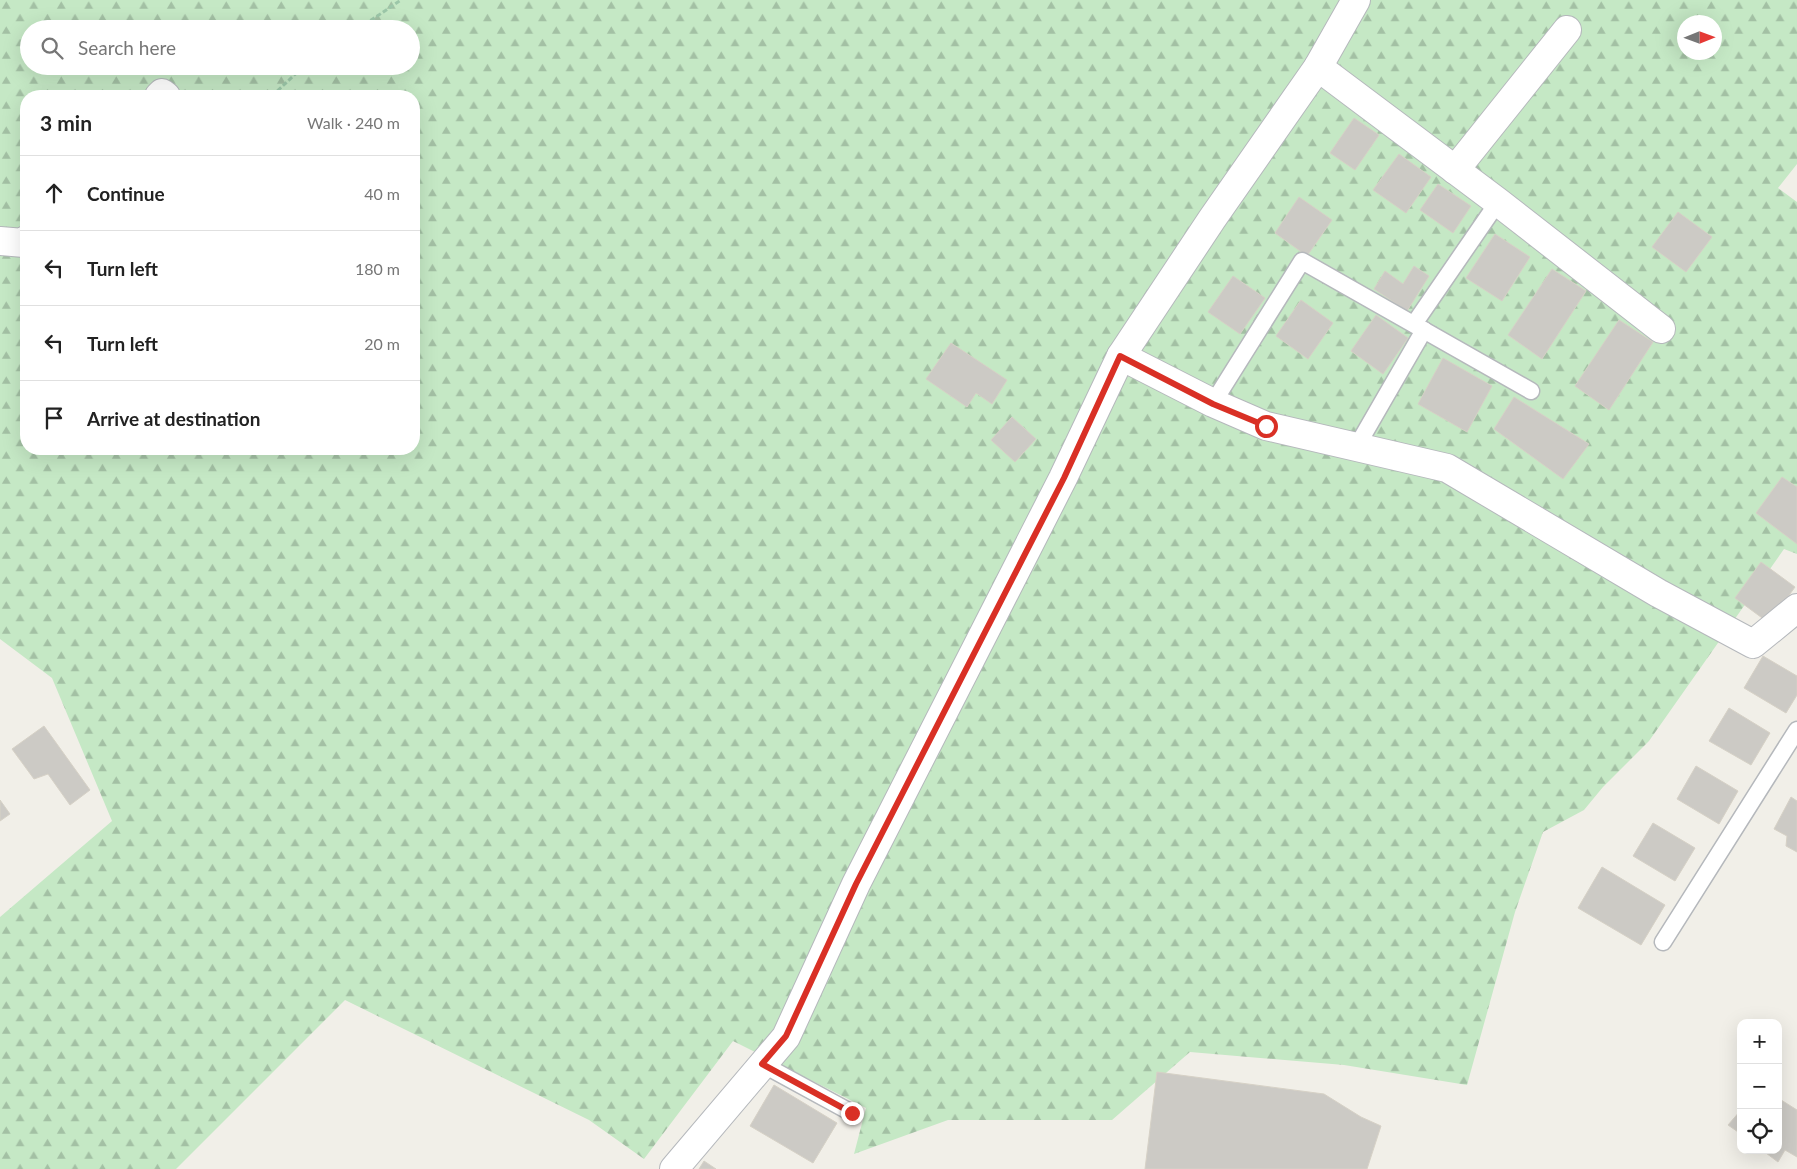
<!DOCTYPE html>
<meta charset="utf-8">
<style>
:root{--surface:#fff;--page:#f2f2f2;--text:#222;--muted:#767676;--line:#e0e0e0}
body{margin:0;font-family:Lato,sans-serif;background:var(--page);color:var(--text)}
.controls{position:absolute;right:15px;bottom:15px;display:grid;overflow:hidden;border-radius:10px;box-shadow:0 5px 20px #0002}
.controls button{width:45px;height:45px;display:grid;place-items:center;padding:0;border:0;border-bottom:1px solid var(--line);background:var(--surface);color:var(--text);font:25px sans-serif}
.compass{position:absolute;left:1677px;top:15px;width:45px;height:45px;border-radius:50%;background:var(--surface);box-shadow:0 5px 20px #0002;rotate:89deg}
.stop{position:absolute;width:15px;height:15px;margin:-11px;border:4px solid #d93025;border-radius:50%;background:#fff}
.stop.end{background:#d93025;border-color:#fff;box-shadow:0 1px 5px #0008}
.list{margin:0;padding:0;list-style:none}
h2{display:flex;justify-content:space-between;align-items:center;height:65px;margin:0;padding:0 20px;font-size:21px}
h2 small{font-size:16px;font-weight:400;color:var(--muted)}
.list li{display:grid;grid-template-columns:32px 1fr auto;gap:15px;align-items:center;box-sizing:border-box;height:75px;padding:0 20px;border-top:1px solid var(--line)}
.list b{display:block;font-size:19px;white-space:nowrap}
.list em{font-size:16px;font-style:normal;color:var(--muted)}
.icon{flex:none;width:28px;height:28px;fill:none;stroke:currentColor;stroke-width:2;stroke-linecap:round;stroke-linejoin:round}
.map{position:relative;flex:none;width:1797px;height:1169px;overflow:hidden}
.search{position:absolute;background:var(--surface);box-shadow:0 5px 20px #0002;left:20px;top:20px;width:400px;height:55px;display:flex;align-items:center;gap:12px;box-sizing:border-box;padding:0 18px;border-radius:28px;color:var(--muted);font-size:19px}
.panel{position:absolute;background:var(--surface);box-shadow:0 5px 20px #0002;left:20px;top:90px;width:400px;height:365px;border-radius:20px}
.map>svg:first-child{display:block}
.forest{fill:url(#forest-firs);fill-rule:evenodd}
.building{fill:#cccac5;stroke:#d6d1c6}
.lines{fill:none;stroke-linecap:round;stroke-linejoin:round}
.lane-casing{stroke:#b5b8bc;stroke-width:19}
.street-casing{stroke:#b5b8bc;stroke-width:30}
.path{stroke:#9cc7a9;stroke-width:3;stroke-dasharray:5 2.5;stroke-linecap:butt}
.lane{stroke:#fff;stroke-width:16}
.street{stroke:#fff;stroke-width:28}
.route{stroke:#d93025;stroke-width:6}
</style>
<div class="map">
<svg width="1797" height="1169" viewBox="0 0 1797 1169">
<defs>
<pattern id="forest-firs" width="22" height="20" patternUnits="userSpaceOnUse" patternTransform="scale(1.25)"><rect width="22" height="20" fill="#c5e8c5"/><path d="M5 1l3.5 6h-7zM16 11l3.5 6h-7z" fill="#a3c0a4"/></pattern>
</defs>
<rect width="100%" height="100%" fill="#f1efe8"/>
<path class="forest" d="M0,0H1797V164L1778,188L1797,202V554L1784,549L1649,741L1603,787L1584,810L1543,832L1515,912L1467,1085L1344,1065L1190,1052L1112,1120H948L854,1154L866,1108L733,1041L644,1159L589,1120L345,1000L176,1169H0V917L112,821L52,678L0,639ZM1684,22H1714V52H1684ZM29,29H411V66H29ZM26,96H414V449H26Z"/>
<g class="building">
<polygon points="1354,118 1379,135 1355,170 1330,153"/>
<polygon points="1399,154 1431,177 1406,213 1373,190"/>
<polygon points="1438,184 1471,206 1453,233 1420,210"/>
<polygon points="1299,197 1332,220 1307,256 1275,233"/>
<polygon points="1678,212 1712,237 1686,272 1652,247"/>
<polygon points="1495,234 1530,257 1502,301 1466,278"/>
<polygon points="1414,266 1429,276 1407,311 1374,289 1385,271 1403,284"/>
<polygon points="1552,269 1586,291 1542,359 1508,335"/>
<polygon points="1233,276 1265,298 1240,334 1208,312"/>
<polygon points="1301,300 1333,323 1308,359 1276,336"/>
<polygon points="1376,315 1408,338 1383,374 1351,351"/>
<polygon points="1619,320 1653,342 1609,410 1575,386"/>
<polygon points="951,343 1007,380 992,404 976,393 967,407 926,379"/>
<polygon points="1443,358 1492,386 1467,432 1418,404"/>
<polygon points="1514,397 1589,444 1563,479 1494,429"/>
<polygon points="1012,417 1036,439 1015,462 991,440"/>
<polygon points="1782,477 1797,487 1797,544 1756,513"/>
<polygon points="1761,562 1795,587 1769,623 1735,598"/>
<polygon points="1763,656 1797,676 1797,695 1786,713 1744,688"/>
<polygon points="1729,708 1770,733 1751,765 1709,741"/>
<polygon points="44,726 90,790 70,805 48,774 34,779 12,749"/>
<polygon points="1696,766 1738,791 1719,824 1677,799"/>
<polygon points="1791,797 1797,801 1797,852 1786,846 1787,836 1774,829"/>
<polygon points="0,800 10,814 0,821"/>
<polygon points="1653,823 1695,848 1675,881 1633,856"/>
<polygon points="1602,867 1665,905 1641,945 1578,908"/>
<polygon points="1157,1072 1324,1094 1361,1117 1381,1126 1367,1169 1145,1169"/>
<polygon points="774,1085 837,1123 813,1163 750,1126"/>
<polygon points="1778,1098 1797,1110 1797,1157 1785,1150 1778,1162 1762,1150 1778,1150"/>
<polygon points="1741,1110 1741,1134 1728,1125"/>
<polygon points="704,1161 716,1169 699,1169"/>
</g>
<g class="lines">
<defs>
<g id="lane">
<polyline points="1414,324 1498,202"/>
<polyline points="1213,403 1302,261 1531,391"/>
<polyline points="1357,446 1424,330"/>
<polyline points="1663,942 1797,730"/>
<polyline points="762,1064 852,1113"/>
</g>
<g id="street">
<polyline points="1318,67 1498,202 1661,329"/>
<polyline points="159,96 162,93 166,96"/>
<polyline points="1455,170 1567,30"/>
<polyline points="0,241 24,243 26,240"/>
<polyline points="1121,356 1213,403 1266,426 1447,468 1658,593 1753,644 1797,608"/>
<polyline points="674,1169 786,1037 856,884 1063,478 1121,356 1212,219 1318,67 1356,0"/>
</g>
</defs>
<use href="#lane" class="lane-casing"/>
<use href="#street" class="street-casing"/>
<g class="path">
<polyline points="358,29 401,0"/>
<polyline points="272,96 304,66"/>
</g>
<use href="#lane" class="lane"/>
<use href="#street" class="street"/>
</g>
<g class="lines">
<polyline class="route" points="852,1113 762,1064 786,1036 856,884 1064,478 1120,356 1213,404 1266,426"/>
</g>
</svg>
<div class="controls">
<button>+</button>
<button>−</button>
<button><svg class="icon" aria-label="locate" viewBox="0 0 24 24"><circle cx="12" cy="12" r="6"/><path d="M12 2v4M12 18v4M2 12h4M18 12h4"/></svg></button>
</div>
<svg class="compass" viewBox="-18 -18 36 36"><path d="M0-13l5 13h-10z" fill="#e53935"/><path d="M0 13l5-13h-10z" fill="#767676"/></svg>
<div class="stop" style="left:1266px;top:426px"></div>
<div class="stop end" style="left:852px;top:1113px"></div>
<div class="search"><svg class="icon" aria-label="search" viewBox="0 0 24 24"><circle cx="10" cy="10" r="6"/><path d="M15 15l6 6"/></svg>Search here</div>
<section class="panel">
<h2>3 min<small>Walk · 240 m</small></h2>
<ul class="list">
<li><svg class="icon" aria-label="ahead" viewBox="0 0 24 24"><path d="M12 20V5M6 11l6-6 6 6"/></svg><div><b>Continue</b></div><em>40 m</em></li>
<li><svg class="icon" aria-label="left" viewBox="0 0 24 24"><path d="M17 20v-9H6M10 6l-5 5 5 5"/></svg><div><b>Turn left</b></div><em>180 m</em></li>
<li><svg class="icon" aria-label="left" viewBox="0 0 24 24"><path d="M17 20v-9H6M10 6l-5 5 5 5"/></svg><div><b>Turn left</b></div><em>20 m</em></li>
<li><svg class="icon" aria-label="arrive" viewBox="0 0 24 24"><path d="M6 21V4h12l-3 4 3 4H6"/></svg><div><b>Arrive at destination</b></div></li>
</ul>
</section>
</div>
